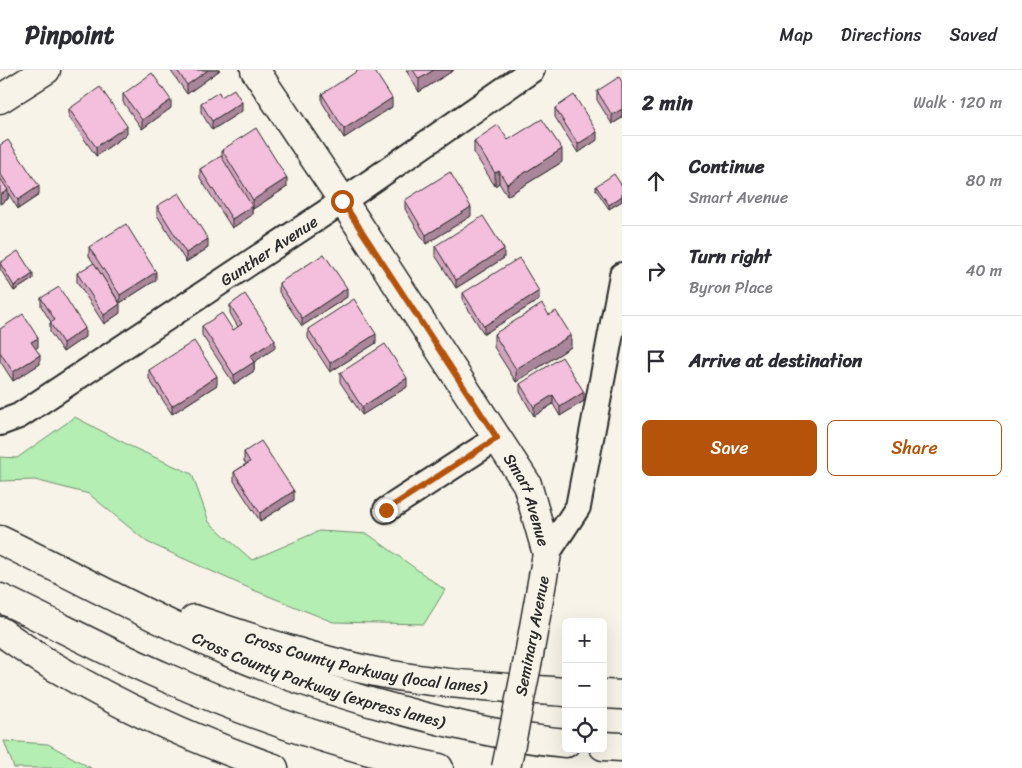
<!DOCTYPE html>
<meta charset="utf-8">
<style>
:root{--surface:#fff;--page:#f7f7f7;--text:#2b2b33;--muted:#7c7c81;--line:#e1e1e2;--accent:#b45309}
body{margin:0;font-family:Sriracha,sans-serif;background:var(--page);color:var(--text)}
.controls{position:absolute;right:15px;bottom:15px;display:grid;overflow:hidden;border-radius:8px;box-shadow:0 5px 20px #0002}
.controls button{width:45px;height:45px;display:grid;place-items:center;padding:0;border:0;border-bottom:1px solid var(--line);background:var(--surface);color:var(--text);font:25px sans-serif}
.stop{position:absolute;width:15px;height:15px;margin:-11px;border:4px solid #b45309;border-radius:50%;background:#fff}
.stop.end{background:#b45309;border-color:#fff;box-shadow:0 1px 5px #0008}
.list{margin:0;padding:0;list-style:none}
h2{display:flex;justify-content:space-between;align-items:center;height:65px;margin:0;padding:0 20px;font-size:21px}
h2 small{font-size:16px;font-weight:400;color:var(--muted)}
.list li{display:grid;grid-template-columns:32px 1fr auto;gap:15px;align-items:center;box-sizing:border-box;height:90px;padding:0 20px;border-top:1px solid var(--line)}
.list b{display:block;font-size:19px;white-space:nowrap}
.list p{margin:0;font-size:16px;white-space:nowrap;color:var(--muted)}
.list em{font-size:16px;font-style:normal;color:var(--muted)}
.actions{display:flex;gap:10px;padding:15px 20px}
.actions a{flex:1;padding:11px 0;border:1px solid var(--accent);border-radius:8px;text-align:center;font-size:18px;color:var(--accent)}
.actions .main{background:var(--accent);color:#fff}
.icon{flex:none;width:28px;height:28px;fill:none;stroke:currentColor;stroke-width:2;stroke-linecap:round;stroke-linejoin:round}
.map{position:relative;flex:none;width:622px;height:698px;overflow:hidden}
header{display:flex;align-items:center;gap:30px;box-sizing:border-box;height:70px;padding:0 25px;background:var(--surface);border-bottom:1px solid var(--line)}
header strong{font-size:24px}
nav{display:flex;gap:28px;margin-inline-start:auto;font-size:18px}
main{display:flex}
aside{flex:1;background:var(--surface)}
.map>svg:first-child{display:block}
.green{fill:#b4eeb2;stroke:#708c6e}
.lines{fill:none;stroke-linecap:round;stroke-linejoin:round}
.street-casing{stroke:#2b2b2b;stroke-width:28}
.secondary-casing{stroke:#2b2b2b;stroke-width:31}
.highway-casing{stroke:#2b2b2b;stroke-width:31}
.street{stroke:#f7f3e8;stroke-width:24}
.secondary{stroke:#f7f3e8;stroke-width:28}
.highway{stroke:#f7f3e8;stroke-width:28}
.secondary-bridge-casing{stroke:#2b2b2b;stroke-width:31;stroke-linecap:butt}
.secondary-bridge{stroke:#f7f3e8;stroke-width:28}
.wall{fill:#d1a4bd;stroke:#2b2b2b}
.shaded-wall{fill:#aa869a;stroke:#2b2b2b}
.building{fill:#f3bfdc;stroke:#2b2b2b}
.route{stroke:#b45309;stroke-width:6}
.labels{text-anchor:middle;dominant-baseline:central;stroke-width:4;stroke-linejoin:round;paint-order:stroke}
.street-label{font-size:16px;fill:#2b2b2b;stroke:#f7f3e8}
</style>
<header>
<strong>Pinpoint</strong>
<nav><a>Map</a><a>Directions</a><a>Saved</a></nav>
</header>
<main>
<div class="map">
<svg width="622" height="698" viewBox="0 0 622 698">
<rect width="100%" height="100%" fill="#f7f3e8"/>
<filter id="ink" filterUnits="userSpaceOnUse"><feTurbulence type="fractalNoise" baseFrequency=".02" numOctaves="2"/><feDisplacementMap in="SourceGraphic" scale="10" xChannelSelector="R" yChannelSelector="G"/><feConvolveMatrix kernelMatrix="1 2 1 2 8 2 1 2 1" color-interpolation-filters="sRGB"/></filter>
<g filter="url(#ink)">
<g class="green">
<polygon points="75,347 132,377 192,404 209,452 252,490 319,461 368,464 445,520 424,554 333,552 251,519 147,472 89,424 35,410 0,411 0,387 17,388"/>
<polygon points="4,671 48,674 91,698 14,698"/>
</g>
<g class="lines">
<defs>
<g id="street">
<path id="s1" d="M0,353L19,346L343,131L532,0"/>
<polyline points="386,440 497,368"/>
<polyline points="547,484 578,437 622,205"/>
</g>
<g id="secondary">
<path id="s2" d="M255,0L343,131L527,414L547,484L529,585"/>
<polyline points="0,29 46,0"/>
</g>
<g id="highway">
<path id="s3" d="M0,470C77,507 152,548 231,583C290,608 351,628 414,644C463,657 515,668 566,673"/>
<path d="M0,528C56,554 110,584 167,608C255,647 345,678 439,698"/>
<path id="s4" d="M194,549C254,569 314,589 376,602C439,615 503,617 566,622"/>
<path d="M0,561C19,574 38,588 58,599C126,639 200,672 274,698"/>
<polyline points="603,624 622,625"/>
<polyline points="603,676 622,677"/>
</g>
</defs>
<use href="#street" class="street-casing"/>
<use href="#secondary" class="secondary-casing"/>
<use href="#highway" class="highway-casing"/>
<use href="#street" class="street"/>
<use href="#secondary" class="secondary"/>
<use href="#highway" class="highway"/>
<defs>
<polyline id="secondary-bridge" points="506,698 529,585"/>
</defs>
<use href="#secondary-bridge" class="secondary-bridge-casing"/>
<use href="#secondary-bridge" class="secondary-bridge"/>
</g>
<g class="wall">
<polygon points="170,0 220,0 187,24"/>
<polygon points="406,0 454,0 419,22"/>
<polygon points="622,12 622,48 612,54 597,30 597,21"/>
<polygon points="123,24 171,38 142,59 123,32"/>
<polygon points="322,24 392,37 344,68 322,32"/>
<polygon points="221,27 242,41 212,60 201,42 201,33"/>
<polygon points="555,38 597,70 578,83 555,47"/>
<polygon points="69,39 127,64 96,86 69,47"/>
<polygon points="508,70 562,92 507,126 499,113 495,116 474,83 474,71"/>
<polygon points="0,75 39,125 18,139 8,123 8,129 0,134"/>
<polygon points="222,80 287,117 253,139 252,137 252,145 232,158 200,108 200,99 222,87"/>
<polygon points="596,116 622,116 622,131 609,139 596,120"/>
<polygon points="405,130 471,146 426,174 405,139"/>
<polygon points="157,136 208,178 186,192 157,145"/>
<polygon points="435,176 504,188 456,218 435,185"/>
<polygon points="89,177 156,210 120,233 89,186"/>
<polygon points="0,193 33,209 14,221 0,199"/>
<polygon points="77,203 120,243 104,254 77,212"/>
<polygon points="279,213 347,227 302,256 279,222"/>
<polygon points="463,223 539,230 484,264 463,231"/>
<polygon points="41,228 85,267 63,282 50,262 50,253 51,252 41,236"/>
<polygon points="230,235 275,278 254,292 254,301 234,314 202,265 202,256 233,260 238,257 230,243"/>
<polygon points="0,259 38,277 35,278 40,294 13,311 0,291"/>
<polygon points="308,259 376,273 330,302 308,268"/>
<polygon points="494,264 571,277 516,312 494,277"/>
<polygon points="149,300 217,315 172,344 149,309"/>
<polygon points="340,303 407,317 362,345 340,312"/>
<polygon points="520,314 584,331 560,346 553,334 534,346 520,322"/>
<polygon points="244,382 294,430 260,451 234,411 234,402 246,394 244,391"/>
</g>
<g class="shaded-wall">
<polygon points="208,0 220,0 187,24 187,15"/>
<polygon points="434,0 454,0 419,22 419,9"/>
<polygon points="392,28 392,37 344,68 344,59"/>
<polygon points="171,30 171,38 142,59 142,50"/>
<polygon points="242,32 242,41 212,60 212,51"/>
<polygon points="622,39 622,48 612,54 612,45"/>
<polygon points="127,56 127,64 96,86 96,77"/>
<polygon points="597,62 597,70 578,83 578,74"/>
<polygon points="562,79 562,92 507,126 507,114"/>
<polygon points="499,101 499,113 495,116 495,103"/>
<polygon points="287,108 287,117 253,139 253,130"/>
<polygon points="39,116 39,125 18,139 18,130"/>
<polygon points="8,120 8,129 0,134 0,125"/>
<polygon points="622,126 622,131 609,139 609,135"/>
<polygon points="252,136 252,145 232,158 232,149"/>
<polygon points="471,137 471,146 426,174 426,165"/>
<polygon points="208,169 208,178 186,192 186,183"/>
<polygon points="504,179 504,188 456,218 456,210"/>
<polygon points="156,202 156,210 120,233 120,225"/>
<polygon points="33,204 33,209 14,221 14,216"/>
<polygon points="347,218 347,227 302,256 302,248"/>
<polygon points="539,221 539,230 484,264 484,256"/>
<polygon points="120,234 120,243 104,254 104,245"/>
<polygon points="85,258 85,267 63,282 63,273"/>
<polygon points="376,264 376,273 330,302 330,293"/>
<polygon points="571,265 571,277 516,312 516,299"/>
<polygon points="38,268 38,277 31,281 31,272"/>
<polygon points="275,270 275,278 250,295 250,286"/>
<polygon points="40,285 40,294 13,311 13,302"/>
<polygon points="254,292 254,301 234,314 234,305"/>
<polygon points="217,306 217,315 172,344 172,336"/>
<polygon points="407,308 407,317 362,345 362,337"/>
<polygon points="584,322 584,331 560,346 560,337"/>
<polygon points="553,325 553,334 534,346 534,337"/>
<polygon points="294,421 294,430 260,451 260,443"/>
</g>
<g class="building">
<polygon points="177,0 208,0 187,15"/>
<polygon points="359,0 374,0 392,28 344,59 322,24"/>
<polygon points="413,0 434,0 419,9"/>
<polygon points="152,3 171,30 142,50 123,24"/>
<polygon points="619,7 622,12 622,39 612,45 597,21"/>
<polygon points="100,17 127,56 96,77 69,39"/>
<polygon points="234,19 242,32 212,51 201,33 219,22 221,27"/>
<polygon points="574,25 597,62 578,74 555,38"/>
<polygon points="542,49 562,79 507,114 499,101 495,103 474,71 498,55 508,70"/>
<polygon points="256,58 287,108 253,130 222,80"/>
<polygon points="8,70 39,116 18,130 0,103 0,75"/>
<polygon points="221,86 252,136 232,149 200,99"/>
<polygon points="450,102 471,137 426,165 405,130"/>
<polygon points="614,104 622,116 622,126 609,135 596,116"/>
<polygon points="0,108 8,120 0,125"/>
<polygon points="179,123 208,169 186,183 157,136"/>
<polygon points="483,146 504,179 456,210 435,176"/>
<polygon points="126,154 156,202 120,225 89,177"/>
<polygon points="18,181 33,204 14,216 0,193"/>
<polygon points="324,184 347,218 302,248 279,213"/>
<polygon points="519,188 539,221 484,256 463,223"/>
<polygon points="94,193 120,234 104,245 77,203"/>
<polygon points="59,217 85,258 63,273 50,253 55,250 41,228"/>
<polygon points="245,224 275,270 250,286 254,292 234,305 202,256 222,243 233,260 242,254 230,235"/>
<polygon points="354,229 376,264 330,293 308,259"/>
<polygon points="542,234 549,245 556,241 571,265 516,299 494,264"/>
<polygon points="23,244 38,268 31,272 40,285 13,302 0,282 0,259"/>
<polygon points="194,271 217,306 172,336 149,300"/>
<polygon points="385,274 407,308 362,337 340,303"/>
<polygon points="562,287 584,322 560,337 553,325 534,337 520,314"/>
<polygon points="261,371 294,421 260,443 234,402 250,392 244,382"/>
</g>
</g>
<g class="lines" filter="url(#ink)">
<polyline class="route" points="342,131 497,368 386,440"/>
</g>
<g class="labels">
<g class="street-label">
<text stroke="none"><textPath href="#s1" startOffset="320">Gunther Avenue</textPath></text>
<text stroke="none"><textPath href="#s2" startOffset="510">Smart Avenue</textPath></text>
<text transform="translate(532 566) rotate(-79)">Seminary Avenue</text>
<text stroke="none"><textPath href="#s4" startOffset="178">Cross County Parkway (local lanes)</textPath></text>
<text stroke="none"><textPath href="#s3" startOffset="349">Cross County Parkway (express lanes)</textPath></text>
</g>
</g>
</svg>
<div class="controls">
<button>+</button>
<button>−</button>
<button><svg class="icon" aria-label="locate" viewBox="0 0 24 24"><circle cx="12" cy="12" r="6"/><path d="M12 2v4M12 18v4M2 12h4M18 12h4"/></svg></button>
</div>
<div class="stop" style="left:342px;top:131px"></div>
<div class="stop end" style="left:386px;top:440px"></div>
</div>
<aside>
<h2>2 min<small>Walk · 120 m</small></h2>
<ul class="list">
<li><svg class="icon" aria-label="ahead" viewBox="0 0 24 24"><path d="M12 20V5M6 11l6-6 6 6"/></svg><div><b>Continue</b><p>Smart Avenue</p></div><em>80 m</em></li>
<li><svg class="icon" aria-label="right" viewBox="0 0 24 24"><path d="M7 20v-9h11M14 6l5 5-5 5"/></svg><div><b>Turn right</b><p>Byron Place</p></div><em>40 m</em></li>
<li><svg class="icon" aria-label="arrive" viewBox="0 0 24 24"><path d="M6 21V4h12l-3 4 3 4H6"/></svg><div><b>Arrive at destination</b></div></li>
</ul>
<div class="actions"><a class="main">Save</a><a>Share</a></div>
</aside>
</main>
